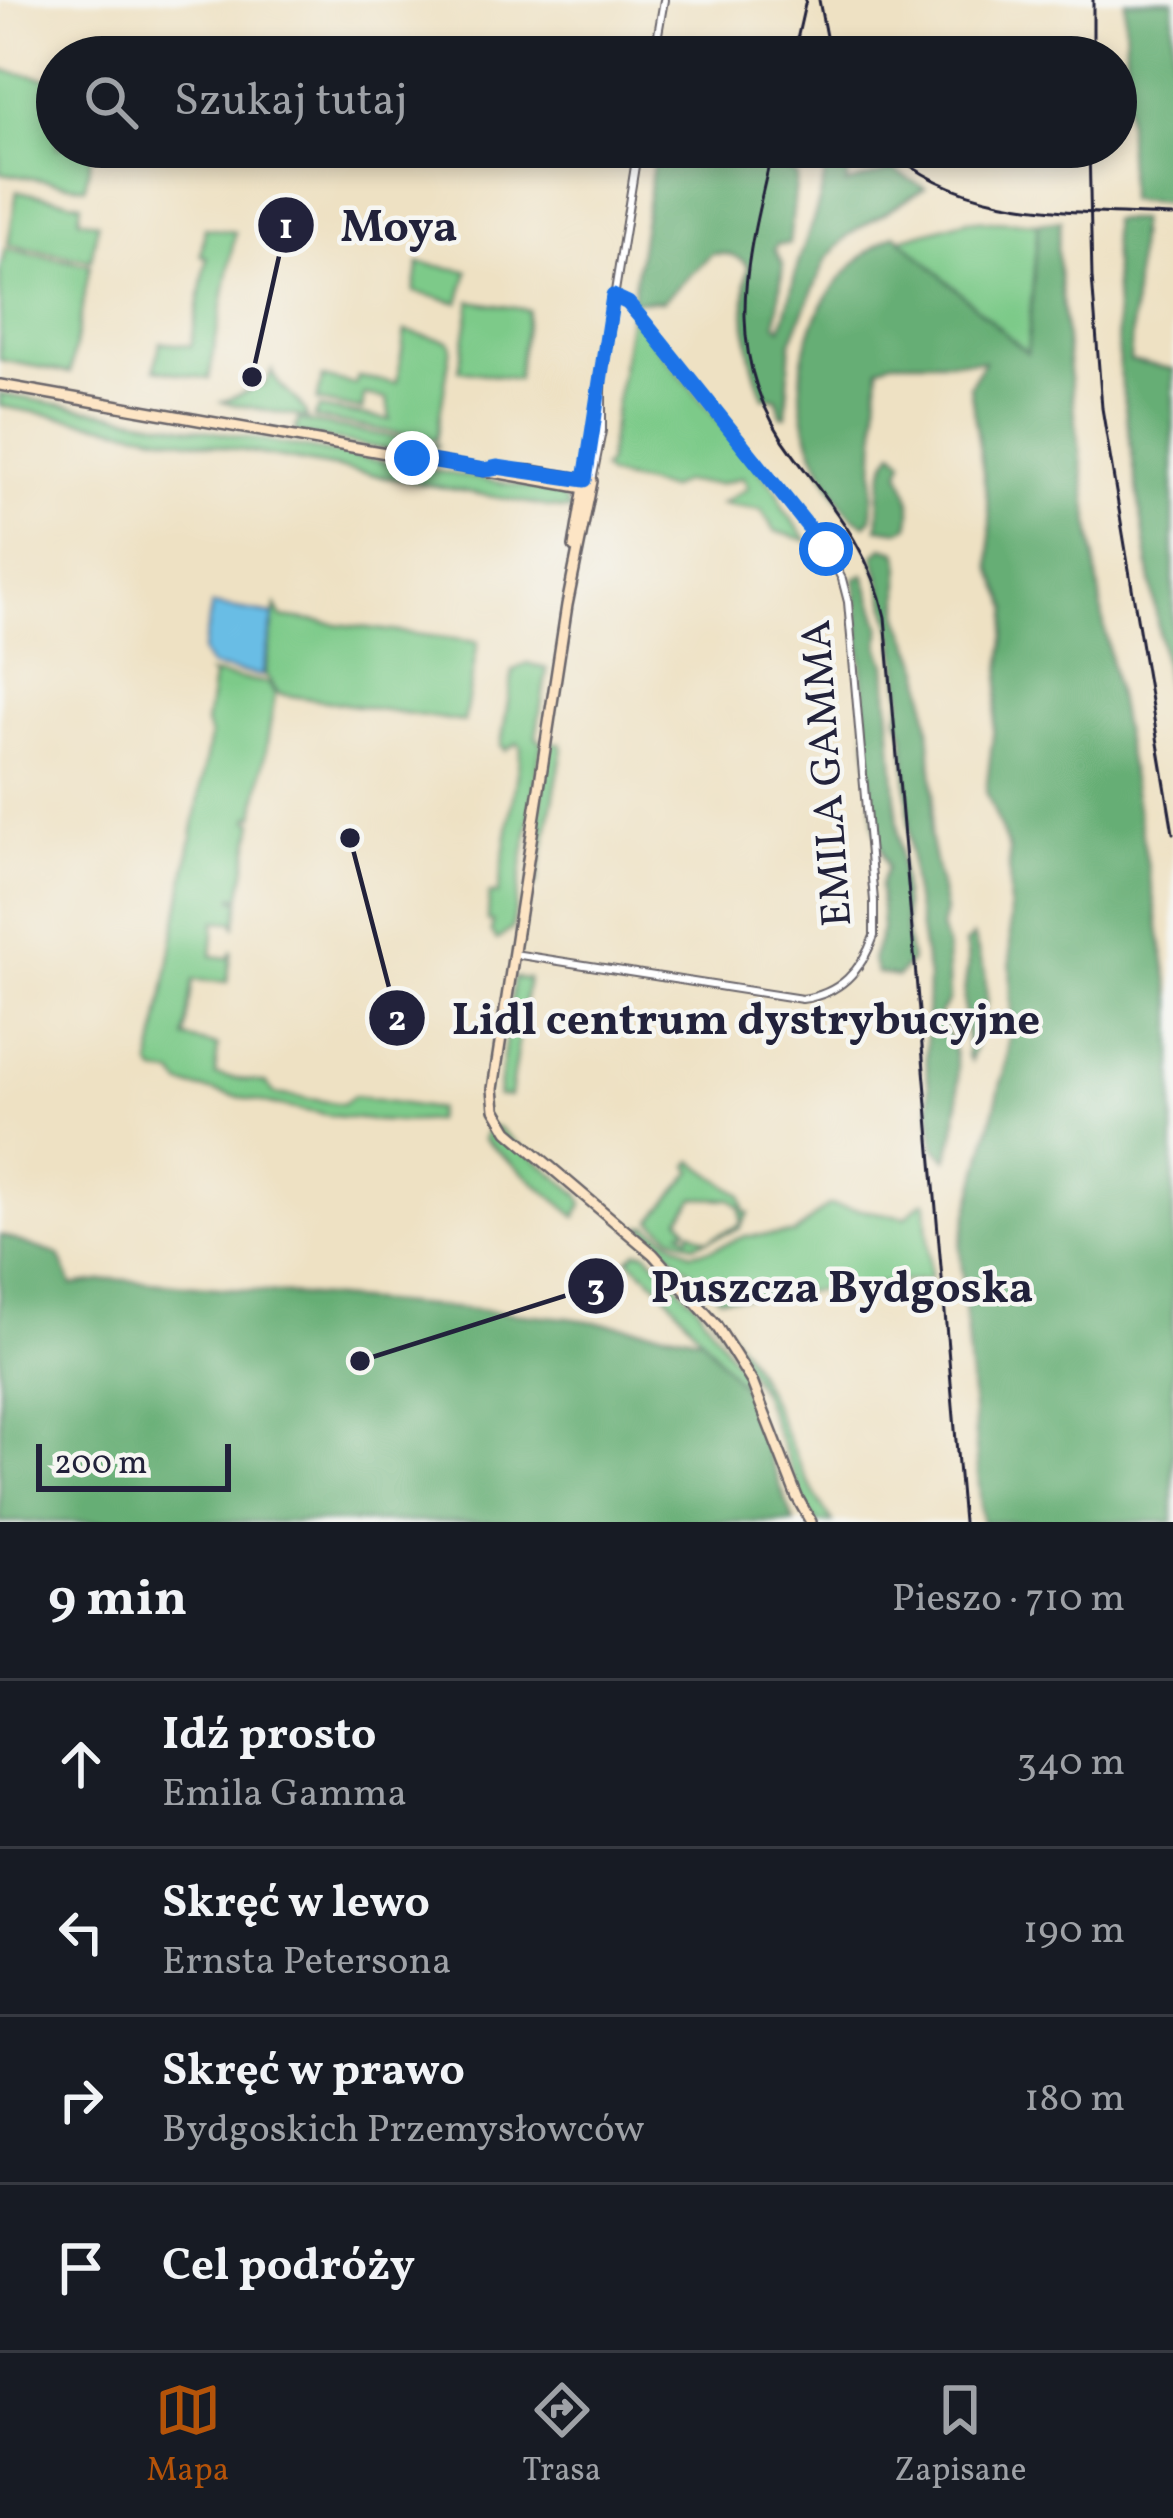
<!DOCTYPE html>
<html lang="pl">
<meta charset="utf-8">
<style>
:root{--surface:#171b24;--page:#242831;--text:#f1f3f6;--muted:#9ea1a6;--line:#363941;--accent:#b45309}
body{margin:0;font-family:Vollkorn,serif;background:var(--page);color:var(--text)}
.scale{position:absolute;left:36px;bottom:30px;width:195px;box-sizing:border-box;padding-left:12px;border:6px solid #22223b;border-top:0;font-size:33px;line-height:42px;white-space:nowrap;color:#22223b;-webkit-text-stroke:9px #f6f6f2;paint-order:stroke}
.stop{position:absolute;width:36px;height:36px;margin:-27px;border:9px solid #1a73e8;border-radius:50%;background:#fff}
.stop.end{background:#1a73e8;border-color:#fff;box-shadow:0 3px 12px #0008}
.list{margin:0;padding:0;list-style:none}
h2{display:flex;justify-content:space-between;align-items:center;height:156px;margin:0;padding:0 48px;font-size:51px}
h2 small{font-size:39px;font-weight:400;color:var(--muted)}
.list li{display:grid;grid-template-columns:78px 1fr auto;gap:36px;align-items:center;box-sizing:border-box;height:168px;padding:0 48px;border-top:3px solid var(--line)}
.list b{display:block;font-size:45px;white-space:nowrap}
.list p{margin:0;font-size:39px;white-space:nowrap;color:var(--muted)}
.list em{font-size:39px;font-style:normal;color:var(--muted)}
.icon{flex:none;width:66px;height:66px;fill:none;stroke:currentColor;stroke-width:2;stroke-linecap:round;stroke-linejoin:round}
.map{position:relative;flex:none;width:1173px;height:1522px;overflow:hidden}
.search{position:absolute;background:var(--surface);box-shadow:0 6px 18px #0003;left:36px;right:36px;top:36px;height:132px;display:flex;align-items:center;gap:30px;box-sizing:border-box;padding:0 42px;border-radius:66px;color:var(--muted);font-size:45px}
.sheet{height:828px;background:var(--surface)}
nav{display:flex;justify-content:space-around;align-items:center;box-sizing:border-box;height:168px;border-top:3px solid var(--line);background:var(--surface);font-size:33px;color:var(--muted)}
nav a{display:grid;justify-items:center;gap:6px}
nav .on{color:var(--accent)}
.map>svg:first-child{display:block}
.green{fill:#7dca89;stroke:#507662;stroke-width:3;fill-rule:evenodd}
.forest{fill:#66ae75;stroke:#446858;stroke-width:3}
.water{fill:#69bde5;stroke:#467090;stroke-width:3}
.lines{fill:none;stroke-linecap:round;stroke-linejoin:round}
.street-casing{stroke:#69656b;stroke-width:10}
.secondary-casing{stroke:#69656b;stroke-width:14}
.street{stroke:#fff;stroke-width:6}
.secondary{stroke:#fde5c5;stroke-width:9}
.rail{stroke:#22223b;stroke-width:3}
.route{stroke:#1a73e8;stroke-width:15}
.labels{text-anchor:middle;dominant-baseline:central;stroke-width:9;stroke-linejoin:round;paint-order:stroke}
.street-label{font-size:42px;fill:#22223b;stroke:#f6f6f2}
.leader{fill:none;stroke:#22223b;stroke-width:4.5}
.callout-dot{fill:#22223b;stroke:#f6f6f2;stroke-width:4.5}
.mark-label{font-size:36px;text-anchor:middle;font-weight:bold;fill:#fff}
.callout-label{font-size:45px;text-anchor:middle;font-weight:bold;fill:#22223b;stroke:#f6f6f2;stroke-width:9;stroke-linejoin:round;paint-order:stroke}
</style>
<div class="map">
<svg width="1173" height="1522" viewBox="0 0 1173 1522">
<rect width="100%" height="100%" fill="#f6f6f2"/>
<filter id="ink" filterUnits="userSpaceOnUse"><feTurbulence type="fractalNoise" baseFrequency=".00833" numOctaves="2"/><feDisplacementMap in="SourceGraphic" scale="24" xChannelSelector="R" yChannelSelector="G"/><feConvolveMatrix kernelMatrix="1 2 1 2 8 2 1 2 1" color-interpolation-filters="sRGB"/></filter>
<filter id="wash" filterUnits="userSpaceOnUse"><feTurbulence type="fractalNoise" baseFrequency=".004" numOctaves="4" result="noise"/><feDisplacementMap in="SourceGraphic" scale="48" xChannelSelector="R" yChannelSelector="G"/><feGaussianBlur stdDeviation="2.7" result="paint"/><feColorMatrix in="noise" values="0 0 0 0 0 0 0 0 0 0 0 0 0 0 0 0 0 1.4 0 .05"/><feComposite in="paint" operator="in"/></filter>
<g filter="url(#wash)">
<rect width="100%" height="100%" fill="#eee1c3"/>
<g class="green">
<polygon points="0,70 57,80 57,147 93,147 85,187 0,173"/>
<polygon points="17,191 81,203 79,219 98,223 91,260 8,245"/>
<polygon points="968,220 1038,223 1028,354 900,239"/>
<polygon points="205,228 235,232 209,379 155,369 160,342 191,346 207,257 201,255"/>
<polygon points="5,249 90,265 70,373 0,360 0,271"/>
<polygon points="419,263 468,271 459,303 414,292"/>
<polygon points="471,301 528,310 517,379 459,370"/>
<polygon points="630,314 778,492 783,508 808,541 775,531 761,510 721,504 748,488 743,477 719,484 682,482 668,489 608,476 602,469 607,464"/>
<polygon points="405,331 449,341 451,347 436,440 314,418 319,408 390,420 387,399 364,395 362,410 317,401 323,377 355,385 358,377 397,383"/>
<path d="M272,371C278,391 302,398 307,418L222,402L265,384Z"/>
<polygon points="0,394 560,493 571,511 0,406"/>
<polygon points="298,420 437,445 427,457 295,433"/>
<polygon points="276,606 282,617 478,642 464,722 279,694 265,674"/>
<polygon points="527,663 547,669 536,737 542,742 512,929 497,940 491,932 493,922 488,921 489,894 498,894 521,747 518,743 505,750 501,745 513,671"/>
<path d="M209,674L268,683L275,694L255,816H250L249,820L254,822L240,899L234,896L233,900L240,901L235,928L234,922L215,921L212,956L229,958L232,950L227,982L193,980L185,1038L218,1046L215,1075L266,1083L275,1094L343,1104L354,1096L437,1109L435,1120C351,1128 264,1101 182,1085L174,1075L156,1073L151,1066L210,736L206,724L213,678Z"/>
<polygon points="549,742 561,744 563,749 537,883 530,889"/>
<polygon points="514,978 528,979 510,1096 498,1096"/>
<polygon points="489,1126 499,1129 579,1195 583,1204 576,1217 483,1139"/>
<path d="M693,1161L741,1195L745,1212L749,1213L739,1229L693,1245L672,1236L652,1220L693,1171L689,1166ZM695,1198L731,1199L740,1208L741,1224L707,1240L691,1231L688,1238L681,1231L688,1229L680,1218Z"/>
<polygon points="922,1202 926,1202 930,1279 740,1298 719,1297 641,1226 649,1226 691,1253 712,1249 745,1236 794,1234 829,1205 906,1217"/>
<polygon points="637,1251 646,1252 694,1302 748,1381 740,1384 656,1282 628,1259"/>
<path d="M708,1309C771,1364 784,1457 833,1522H816L808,1511L759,1388Z"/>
</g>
<g class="forest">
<polygon points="1173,0 1173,203 1128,200 1125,1"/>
<path d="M661,147L784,168L797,176L789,244H777L774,249L783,264L776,324L781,328C789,307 792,283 799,261C811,221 829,190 825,147H854L846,184L893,170L925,188L847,236L826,260L791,341L786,416L781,415L777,398L763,397C747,355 741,310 748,266C738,254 726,253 712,254L663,301H632L655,152Z"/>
<path d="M1061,220L1057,249L1069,371L1103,619L1173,1006V1522H982L960,1246L1007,1059L1011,1012L1009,850L986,791L1009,608L991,568L990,518L970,386L984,361H892L879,367L872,518L866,524C846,517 840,501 830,484C773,392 802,287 895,234L1027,353L1038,223Z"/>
<polygon points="1111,220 1139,220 1130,361 1173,369 1173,729 1119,367"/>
<path d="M894,451L904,460L900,472C907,488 915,508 909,526L899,531L878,528C881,502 876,472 894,451Z"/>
<path d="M883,547L897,551L900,560V617L922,669L929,728L934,795L930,836L945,911L941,928L947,947L949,1000L939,1015C943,1027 951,1039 954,1051C962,1084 959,1127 947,1159L934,1146L926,1057L928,978L912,881L904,735L898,717L902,698L895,641L874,555Z"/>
<polygon points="864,574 881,628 879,645 886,664 906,932 911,961 897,977 877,973 872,960 882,930 880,885 887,867 874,825 855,578"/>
<path d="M973,936L985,972L987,1000L971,1061L967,1055C969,1036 964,1022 964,1004C963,979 972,969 965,944Z"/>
<polygon points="0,1235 59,1255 72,1285 114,1279 568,1318 701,1337 742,1386 794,1522 0,1522"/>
</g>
<polygon class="water" points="212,605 274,615 262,676 211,667 202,653"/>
</g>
<g filter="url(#ink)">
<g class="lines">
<defs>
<g id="street">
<polyline points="654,57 664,0"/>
<polyline points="585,480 638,147"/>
<polyline points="592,481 602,431 602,384"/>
<path d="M514,954L802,999C840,994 861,971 874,936V901L848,602L842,579L826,549L661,343L627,303L613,296"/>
</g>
<g id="secondary">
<polyline points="0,385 590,489"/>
<polyline points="483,470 531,471 592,481 567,605 493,1089 495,1109 508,1131 653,1254 716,1325 752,1382 797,1497 811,1522"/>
<polyline points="574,547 584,487"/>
</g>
</defs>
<use href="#street" class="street-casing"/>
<use href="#secondary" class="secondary-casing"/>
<use href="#street" class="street"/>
<use href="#secondary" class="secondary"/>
<g class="rail">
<polyline points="819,0 830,57"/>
<polyline points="1093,0 1093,57"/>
<polyline points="793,57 806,0"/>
<path d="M773,147C747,261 717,354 795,457C834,509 871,551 885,617L963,1522"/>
<path d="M887,147C962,218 1077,211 1173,216"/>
<polyline points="1089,147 1092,277 1102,408 1173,833"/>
</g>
</g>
</g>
<g class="lines" filter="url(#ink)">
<polyline class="route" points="412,458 484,470 497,467 585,480 613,296 628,303 646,324 826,549"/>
</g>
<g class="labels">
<g class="street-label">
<text transform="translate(829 773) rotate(-94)">EMILA GAMMA</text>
</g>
</g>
<path class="leader" d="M252 377L286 225M350 838L397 1018M360 1361L596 1286"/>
<g class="callout-dot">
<circle cx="252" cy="377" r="12"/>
<circle cx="350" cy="838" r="12"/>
<circle cx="360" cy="1361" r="12"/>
<circle cx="286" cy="225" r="30"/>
<circle cx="397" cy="1018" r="30"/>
<circle cx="596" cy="1286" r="30"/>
</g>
<g class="mark-label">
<text x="286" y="238">1</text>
<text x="397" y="1030">2</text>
<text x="596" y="1299">3</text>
</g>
<g class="callout-label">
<text x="399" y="241">Moya</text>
<text x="746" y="1034">Lidl centrum dystrybucyjne</text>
<text x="842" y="1302">Puszcza Bydgoska</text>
</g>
</svg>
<div class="scale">200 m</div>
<div class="stop" style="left:826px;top:549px"></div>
<div class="stop end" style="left:412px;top:458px"></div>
<div class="search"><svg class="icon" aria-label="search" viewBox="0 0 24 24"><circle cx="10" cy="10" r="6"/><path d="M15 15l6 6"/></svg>Szukaj tutaj</div>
</div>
<section class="sheet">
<h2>9 min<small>Pieszo · 710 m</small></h2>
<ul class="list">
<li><svg class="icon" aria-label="ahead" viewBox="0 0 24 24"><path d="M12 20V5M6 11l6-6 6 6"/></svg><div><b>Idź prosto</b><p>Emila Gamma</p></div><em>340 m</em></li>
<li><svg class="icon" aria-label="left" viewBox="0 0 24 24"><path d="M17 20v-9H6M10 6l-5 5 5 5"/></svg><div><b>Skręć w lewo</b><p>Ernsta Petersona</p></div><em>190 m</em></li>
<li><svg class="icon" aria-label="right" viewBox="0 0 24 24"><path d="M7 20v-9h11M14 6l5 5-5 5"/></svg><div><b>Skręć w prawo</b><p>Bydgoskich Przemysłowców</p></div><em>180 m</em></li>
<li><svg class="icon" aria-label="arrive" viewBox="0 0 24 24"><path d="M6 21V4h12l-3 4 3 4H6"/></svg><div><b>Cel podróży</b></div></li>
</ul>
</section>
<nav>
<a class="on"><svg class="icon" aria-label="map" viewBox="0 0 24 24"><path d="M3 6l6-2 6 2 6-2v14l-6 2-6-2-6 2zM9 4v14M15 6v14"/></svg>Mapa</a>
<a><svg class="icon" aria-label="directions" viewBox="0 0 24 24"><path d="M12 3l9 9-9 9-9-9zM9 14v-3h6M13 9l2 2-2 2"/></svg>Trasa</a>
<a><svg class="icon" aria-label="saved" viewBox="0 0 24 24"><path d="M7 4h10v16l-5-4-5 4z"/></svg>Zapisane</a>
</nav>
